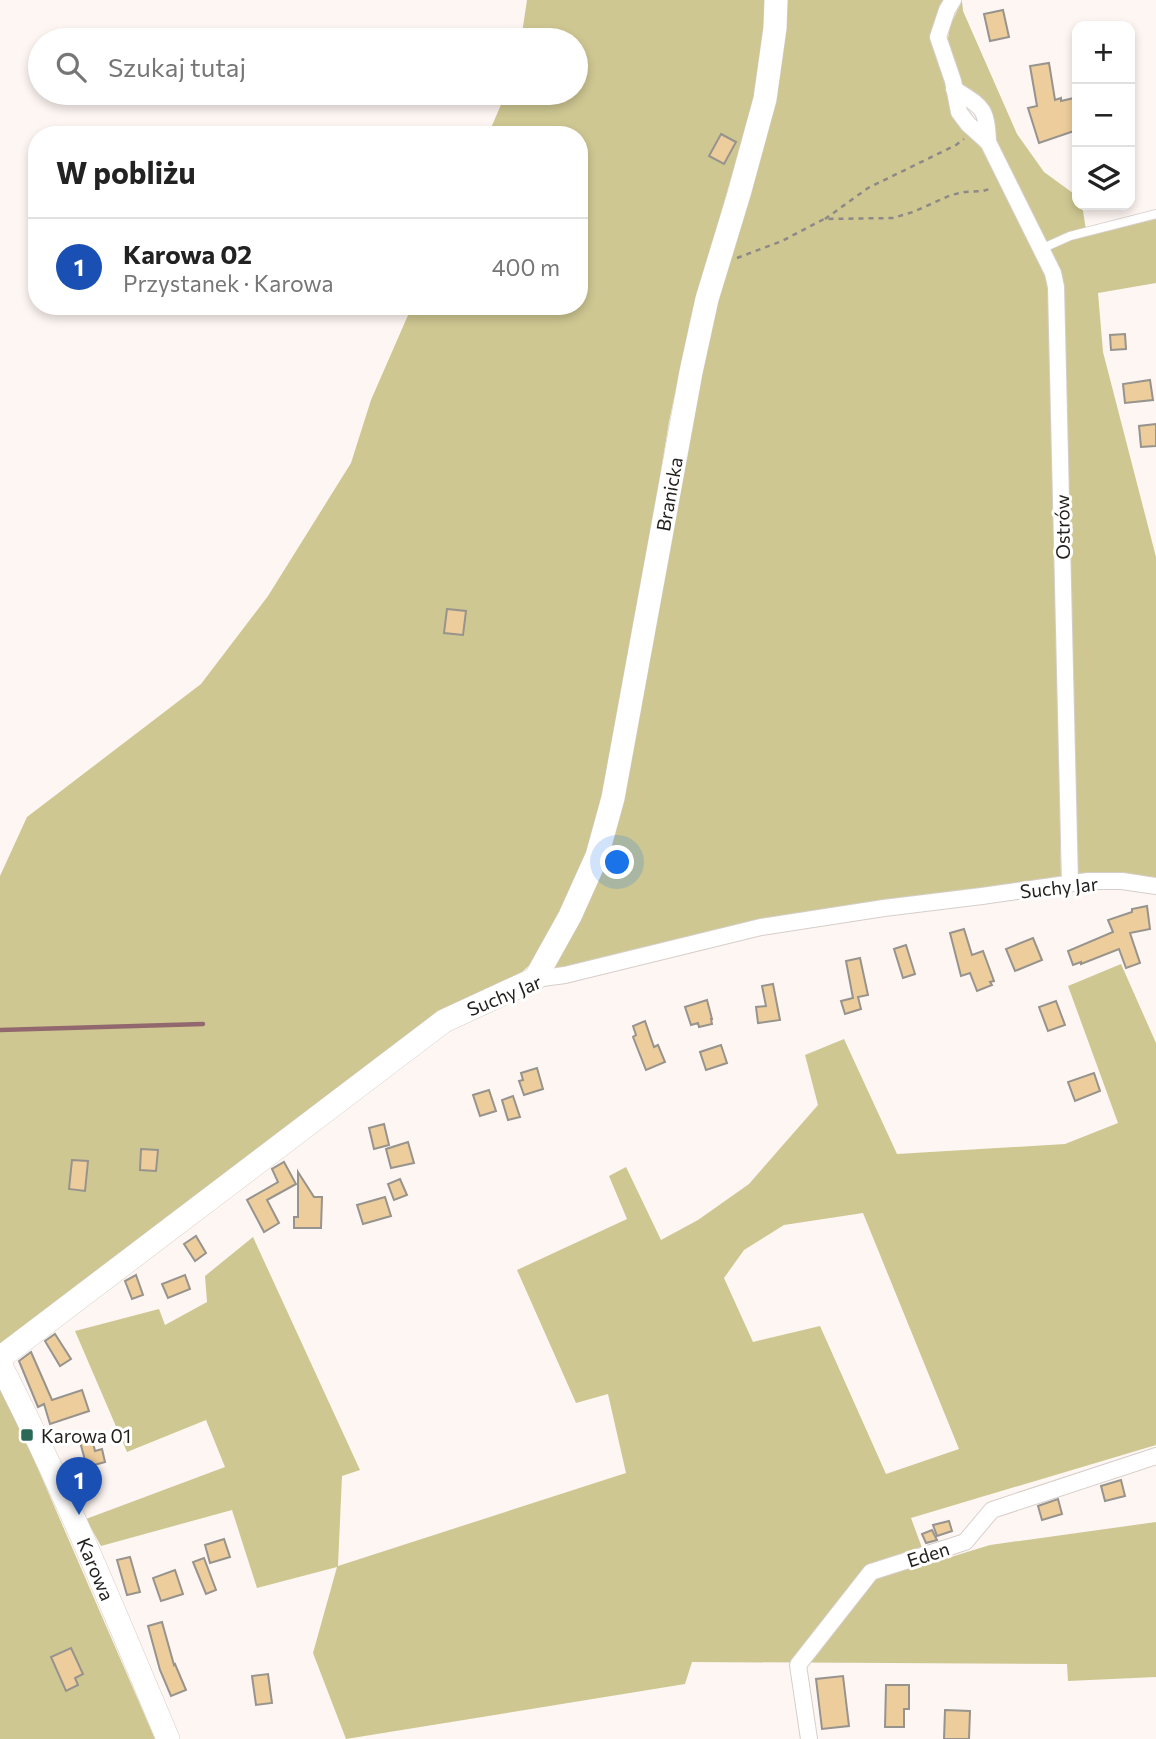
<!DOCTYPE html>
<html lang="pl">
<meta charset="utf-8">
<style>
:root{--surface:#fff;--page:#f6f6f6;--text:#222;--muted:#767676;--line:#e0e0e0;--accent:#7c3aed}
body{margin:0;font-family:Commissioner,sans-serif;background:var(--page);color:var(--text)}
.controls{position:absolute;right:21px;top:21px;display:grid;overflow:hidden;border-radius:14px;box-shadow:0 4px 10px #0003}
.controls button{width:63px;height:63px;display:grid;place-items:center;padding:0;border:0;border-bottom:2px solid var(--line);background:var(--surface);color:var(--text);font:35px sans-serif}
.you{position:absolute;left:618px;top:863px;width:24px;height:24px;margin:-18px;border:5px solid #fff;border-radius:50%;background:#1a73e8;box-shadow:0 0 0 10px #1a73e833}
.badge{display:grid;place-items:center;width:46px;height:46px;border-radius:50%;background:var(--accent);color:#fff;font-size:23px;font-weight:700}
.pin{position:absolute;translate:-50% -58px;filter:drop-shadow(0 2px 4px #0008)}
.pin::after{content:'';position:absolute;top:37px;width:24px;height:21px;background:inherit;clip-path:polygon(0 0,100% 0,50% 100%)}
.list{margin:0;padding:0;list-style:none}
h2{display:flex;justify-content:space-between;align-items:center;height:91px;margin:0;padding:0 28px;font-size:30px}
h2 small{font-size:23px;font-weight:400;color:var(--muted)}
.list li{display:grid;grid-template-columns:46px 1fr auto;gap:21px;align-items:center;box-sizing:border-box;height:98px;padding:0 28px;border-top:2px solid var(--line)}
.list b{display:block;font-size:26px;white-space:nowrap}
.list p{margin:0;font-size:23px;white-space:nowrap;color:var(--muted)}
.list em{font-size:23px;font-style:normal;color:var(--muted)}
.icon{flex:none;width:38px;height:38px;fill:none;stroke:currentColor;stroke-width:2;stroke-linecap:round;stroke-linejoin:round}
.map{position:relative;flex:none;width:1156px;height:1739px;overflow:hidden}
.search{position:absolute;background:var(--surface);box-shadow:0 4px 10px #0003;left:28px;top:28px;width:560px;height:77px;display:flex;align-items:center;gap:18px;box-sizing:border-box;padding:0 24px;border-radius:38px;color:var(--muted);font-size:26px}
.panel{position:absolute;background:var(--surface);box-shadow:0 4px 10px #0003;left:28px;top:126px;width:560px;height:189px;border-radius:28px}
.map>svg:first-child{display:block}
.green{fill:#cec792;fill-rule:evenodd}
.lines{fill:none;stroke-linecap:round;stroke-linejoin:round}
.stream{stroke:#92686f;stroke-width:4.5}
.building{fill:#edcd9c;stroke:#97938d;stroke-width:2}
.lane-casing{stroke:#d6ceca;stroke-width:10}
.street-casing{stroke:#d6ceca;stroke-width:18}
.secondary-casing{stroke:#d6ceca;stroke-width:24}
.path{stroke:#8e8986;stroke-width:2.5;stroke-dasharray:5 5;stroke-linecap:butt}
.lane{stroke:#fff;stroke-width:8}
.street{stroke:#fff;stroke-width:16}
.secondary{stroke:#fff;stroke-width:23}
.poi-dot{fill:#296956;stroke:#fff;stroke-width:2.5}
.labels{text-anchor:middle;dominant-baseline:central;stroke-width:6;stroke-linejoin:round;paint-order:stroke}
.street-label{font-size:19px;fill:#211f1d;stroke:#fff}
.poi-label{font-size:19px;fill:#211f1d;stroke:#fff;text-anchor:start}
</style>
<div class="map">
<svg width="1156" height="1739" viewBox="0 0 1156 1739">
<rect width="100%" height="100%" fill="#fef6f2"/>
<g class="green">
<polygon points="527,0 769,0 761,87 745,129 690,322 669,422 611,772 590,852 566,909 533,962 509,984 0,1345 0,876 27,817 201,684 268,596 351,463 371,400 412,306 579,306 579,135 488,135 506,93 576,93 576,40 521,40"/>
<polygon points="783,0 945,0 932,37 969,134 986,154 1045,275 1051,297 1061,880 978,891 571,970 553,968 575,924 700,363"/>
<polygon points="962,1 963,11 1017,134 1044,172 1077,196 1077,205 1082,205 1087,236 1156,219 1156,283 1098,293 1103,352 1156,557 1156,882 1076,876 1061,279 997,153 995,121 981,99 957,83 946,50 950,26"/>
<path d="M1121,964L1156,1043V1445L911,1518L928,1564L990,1545L1156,1522V1677L1068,1681L1067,1664L692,1662L685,1684L346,1739L313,1653L337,1567L257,1588L232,1510L101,1546L86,1519L225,1467L206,1420L127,1452L75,1331L159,1309L165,1325L207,1302L205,1276L253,1237L360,1470L342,1476L338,1566L626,1473L608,1394L576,1403L517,1270L627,1219L609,1176L626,1167L661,1240L698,1220L749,1184L818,1105L805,1055L844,1039L897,1154L1065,1144L1118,1123L1068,986ZM863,1213L959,1449L886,1474L820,1326L753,1342L724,1278L744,1250L784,1225Z"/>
<polygon points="0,1381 155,1739 0,1739"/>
</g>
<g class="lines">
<polyline class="stream" points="0,1030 203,1024"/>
</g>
<g class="building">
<polygon points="1003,10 1009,37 990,41 984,14"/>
<polygon points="1049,63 1055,100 1061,98 1061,101 1074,98 1077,109 1077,130 1039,143 1028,108 1037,106 1030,66"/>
<polygon points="721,134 736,142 724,164 709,156"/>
<polygon points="1125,334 1126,349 1111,350 1110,335"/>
<polygon points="1150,380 1153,400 1125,403 1123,384"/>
<polygon points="1156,424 1156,446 1141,447 1139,426"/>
<polygon points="447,609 466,611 463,635 444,633"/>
<polygon points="1147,906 1150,929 1130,933 1140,963 1126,968 1119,949 1081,964 1081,962 1073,965 1068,951 1113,932 1108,920 1132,912 1132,909"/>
<polygon points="964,929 972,955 983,951 994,981 990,982 992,985 977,991 970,973 961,976 950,933"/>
<polygon points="1033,938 1042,960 1015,971 1006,949"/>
<polygon points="906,945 915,974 903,978 894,949"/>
<polygon points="860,958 868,995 858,997 861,1009 845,1014 841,1001 853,998 846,961"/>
<polygon points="773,984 780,1020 758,1023 756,1007 766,1006 762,986"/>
<polygon points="707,1000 712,1019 711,1019 712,1024 699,1027 698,1023 691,1025 685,1007"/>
<polygon points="1056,1001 1065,1025 1048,1031 1039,1007"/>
<polygon points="645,1021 654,1047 658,1045 665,1062 646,1070 633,1037 636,1035 633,1026"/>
<polygon points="721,1045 727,1063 706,1070 700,1052"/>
<polygon points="537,1068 543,1089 524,1095 519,1081 523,1080 521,1073"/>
<polygon points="1094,1073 1100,1091 1075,1101 1068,1082"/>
<polygon points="489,1090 496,1111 480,1116 473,1095"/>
<polygon points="513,1096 520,1117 508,1120 502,1100"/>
<polygon points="384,1124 389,1145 374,1149 369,1128"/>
<polygon points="408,1142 414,1163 391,1168 386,1149"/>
<polygon points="141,1149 158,1150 156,1171 140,1170"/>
<polygon points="72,1160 88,1161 85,1191 69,1189"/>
<polygon points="284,1162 296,1184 267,1200 279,1223 264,1232 247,1200 278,1182 272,1169"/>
<polygon points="298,1172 314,1197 322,1197 321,1228 294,1228 294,1217 298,1217"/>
<polygon points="400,1179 407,1195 394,1200 388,1184"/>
<polygon points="385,1197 391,1216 363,1224 357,1205"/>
<polygon points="196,1236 206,1253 195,1261 184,1244"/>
<polygon points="136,1275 143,1295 132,1299 125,1281"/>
<polygon points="185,1275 190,1289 168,1298 162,1284"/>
<polygon points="55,1334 71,1359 60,1366 45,1341"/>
<polygon points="31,1352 52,1400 82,1390 89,1411 50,1424 44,1404 38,1407 19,1361"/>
<polygon points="92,1439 95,1451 102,1449 105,1462 87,1467 80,1442"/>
<polygon points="1121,1480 1125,1496 1105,1501 1101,1486"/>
<polygon points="1058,1499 1062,1514 1042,1520 1038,1506"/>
<polygon points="949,1521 952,1531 937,1536 933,1525"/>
<polygon points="932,1530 937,1540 926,1543 922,1534"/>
<polygon points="224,1539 230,1557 210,1563 205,1545"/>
<polygon points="130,1557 140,1592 127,1595 117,1560"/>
<polygon points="204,1558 216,1590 206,1594 193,1562"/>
<polygon points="175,1570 183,1594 161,1601 153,1578"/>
<polygon points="162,1622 174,1665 175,1664 186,1690 171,1696 160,1670 148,1626"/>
<polygon points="71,1648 83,1674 75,1678 78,1685 66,1691 51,1657"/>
<polygon points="268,1674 272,1703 256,1705 252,1676"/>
<polygon points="843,1676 849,1726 822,1729 816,1679"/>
<polygon points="886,1685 909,1685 909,1709 904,1709 904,1727 885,1727"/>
<polygon points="945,1710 970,1711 969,1739 944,1739"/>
</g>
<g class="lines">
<defs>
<polyline id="lane" points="1041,249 1070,236 1156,214"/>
<g id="street">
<polyline points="953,0 947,10 938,37 953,81 959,112 968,124 988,142 1053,273 1056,287 1070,883"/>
<path d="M954,89C982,107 987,107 988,142"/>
<polyline points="535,979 565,975 761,927 884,908 982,896 1088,881 1122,881 1156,886"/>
<polyline points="809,1739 798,1665 871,1572 965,1542 992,1510 1156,1456"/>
</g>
<g id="secondary">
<polyline points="0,1358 444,1021 535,979 570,916 597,856 613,798 691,372 707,299 739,194 765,99 775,28 776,0"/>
<path d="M0,1364C63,1486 115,1613 168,1739"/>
</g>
</defs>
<use href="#lane" class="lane-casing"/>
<use href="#street" class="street-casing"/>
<use href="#secondary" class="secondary-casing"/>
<g class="path">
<polyline points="825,219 868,188 956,145 964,139"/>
<polyline points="737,258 782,241 824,219 893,218 913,212 951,195 965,192 983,191 993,188"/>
</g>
<use href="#lane" class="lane"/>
<use href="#street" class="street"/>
<use href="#secondary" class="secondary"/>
</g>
<rect class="poi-dot" x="20" y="1428" width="14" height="14" rx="3.5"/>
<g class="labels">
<g class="street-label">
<text transform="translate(669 494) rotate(-80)">Branicka</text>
<text transform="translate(1062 527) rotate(-91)">Ostrów</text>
<text transform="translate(1059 887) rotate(-6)">Suchy Jar</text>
<text transform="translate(504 995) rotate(-22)">Suchy Jar</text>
<text transform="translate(928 1554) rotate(-18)">Eden</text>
<text transform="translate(96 1569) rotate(67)">Karowa</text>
</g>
<g class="poi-label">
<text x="41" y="1435">Karowa 01</text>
</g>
</g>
</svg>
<div class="controls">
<button>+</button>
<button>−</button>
<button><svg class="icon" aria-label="layers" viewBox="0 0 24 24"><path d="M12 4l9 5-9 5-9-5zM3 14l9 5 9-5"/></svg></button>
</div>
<div class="you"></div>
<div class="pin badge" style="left:79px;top:1515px;background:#1a4fb4">1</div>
<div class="search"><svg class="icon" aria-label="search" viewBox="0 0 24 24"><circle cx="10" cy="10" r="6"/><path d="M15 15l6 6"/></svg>Szukaj tutaj</div>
<section class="panel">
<h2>W pobliżu<small></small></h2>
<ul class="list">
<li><span class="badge" style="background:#1a4fb4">1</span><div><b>Karowa 02</b><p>Przystanek · Karowa</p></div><em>400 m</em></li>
</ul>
</section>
</div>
